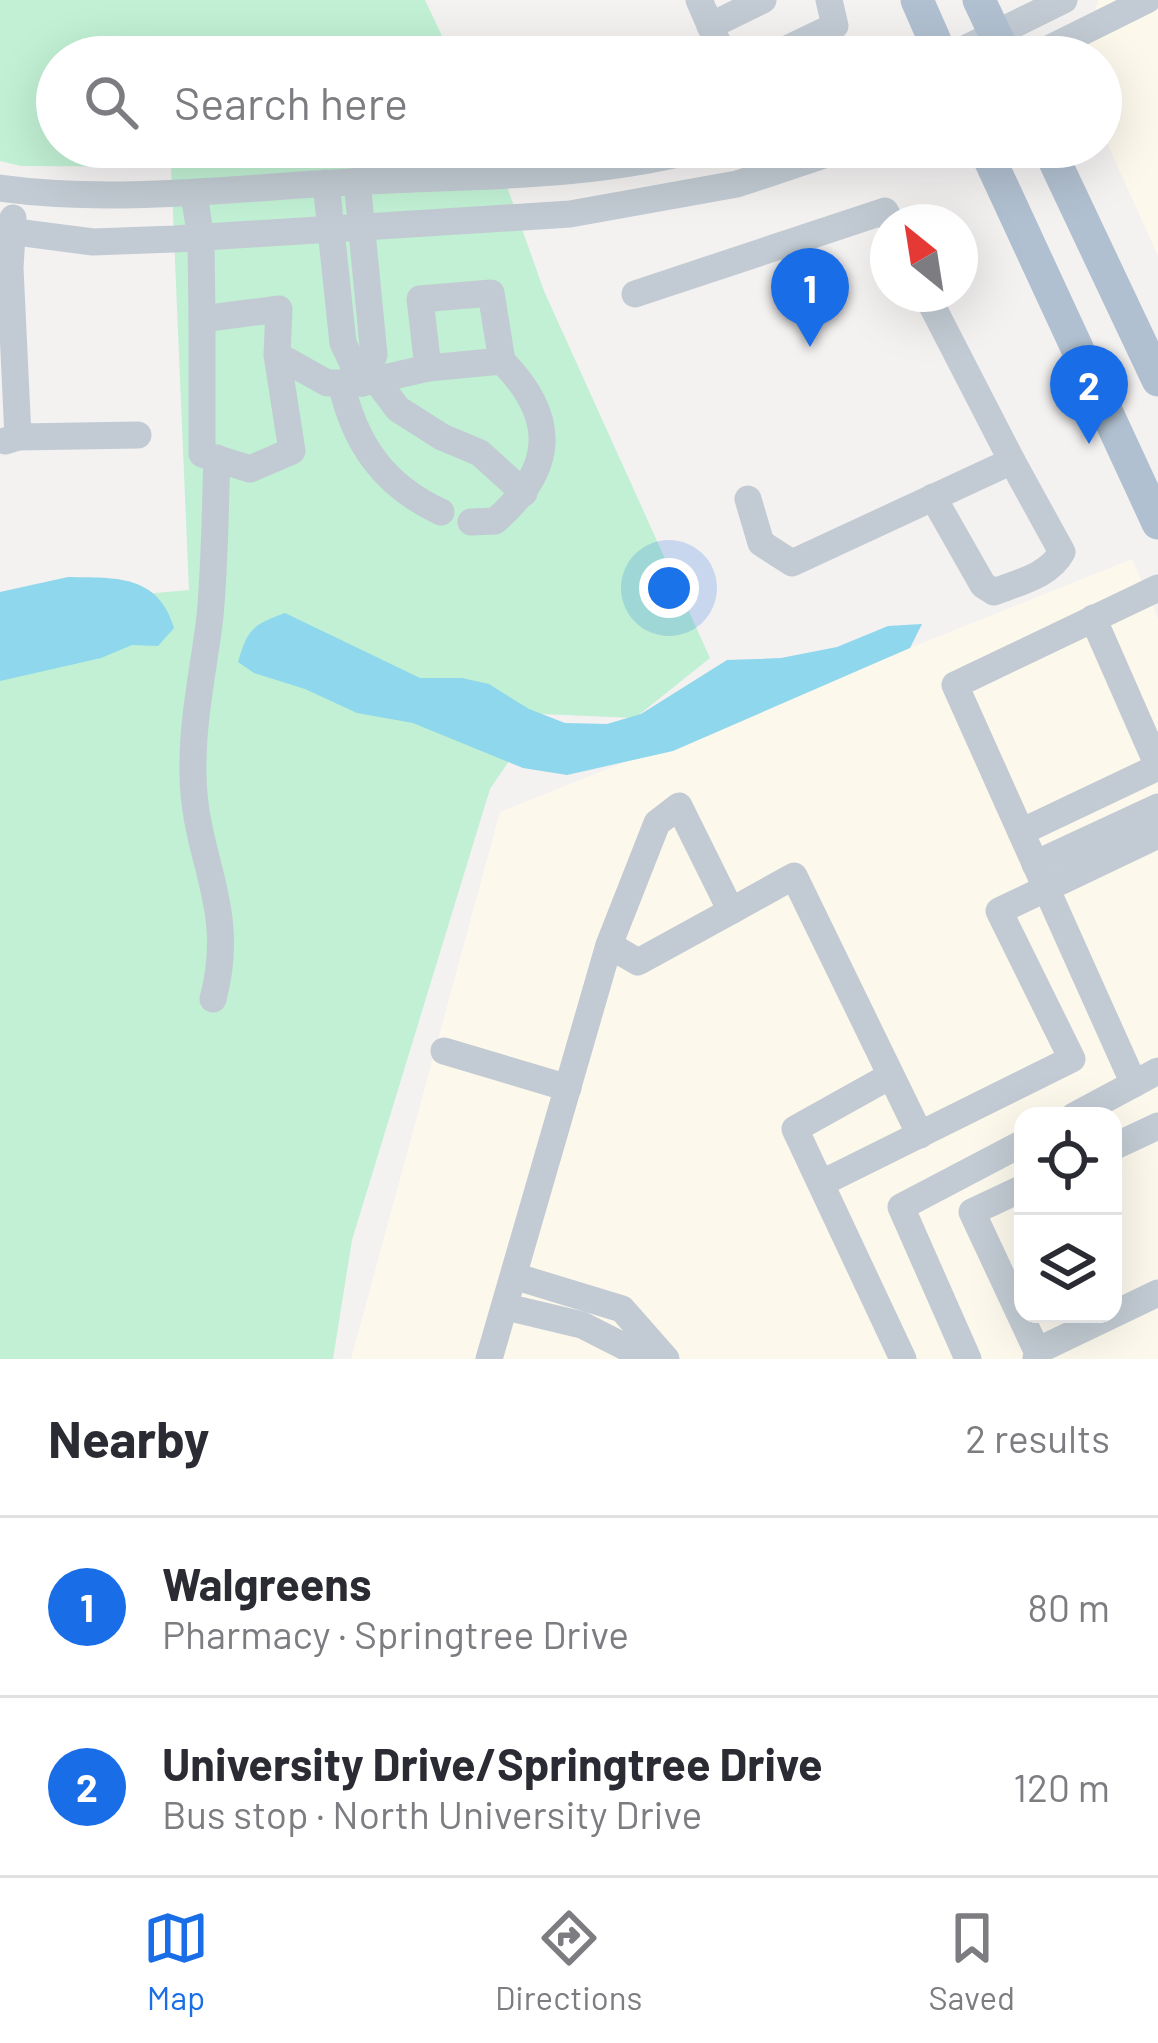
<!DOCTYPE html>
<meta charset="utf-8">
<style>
:root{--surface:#fff;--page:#f7f7f7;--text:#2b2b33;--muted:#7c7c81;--line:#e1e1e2;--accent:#196de6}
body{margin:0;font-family:Barlow,sans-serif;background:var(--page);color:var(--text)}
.controls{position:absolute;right:36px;bottom:36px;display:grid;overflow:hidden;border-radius:24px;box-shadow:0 12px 48px #0002}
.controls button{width:108px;height:108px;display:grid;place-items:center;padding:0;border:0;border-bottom:3px solid var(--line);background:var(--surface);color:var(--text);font:60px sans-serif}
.compass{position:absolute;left:870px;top:204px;width:108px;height:108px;border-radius:50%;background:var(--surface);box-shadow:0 12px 48px #0002;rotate:330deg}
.you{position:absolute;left:669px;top:588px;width:42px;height:42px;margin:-30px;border:9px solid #fff;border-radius:50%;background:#1a73e8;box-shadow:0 0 0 18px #1a73e833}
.badge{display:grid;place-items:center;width:78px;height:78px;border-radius:50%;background:var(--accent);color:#fff;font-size:39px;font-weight:700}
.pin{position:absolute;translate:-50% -99px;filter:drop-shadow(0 3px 6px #0008)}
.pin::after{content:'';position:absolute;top:63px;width:42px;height:36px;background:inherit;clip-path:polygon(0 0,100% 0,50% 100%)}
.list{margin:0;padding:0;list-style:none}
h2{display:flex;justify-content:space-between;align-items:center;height:156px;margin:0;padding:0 48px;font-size:51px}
h2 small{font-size:39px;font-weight:400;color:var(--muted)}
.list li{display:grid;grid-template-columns:78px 1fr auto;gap:36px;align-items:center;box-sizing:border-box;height:180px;padding:0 48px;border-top:3px solid var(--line)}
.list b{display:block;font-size:45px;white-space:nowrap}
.list p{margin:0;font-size:39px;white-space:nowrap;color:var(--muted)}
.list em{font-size:39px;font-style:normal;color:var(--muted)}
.icon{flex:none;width:66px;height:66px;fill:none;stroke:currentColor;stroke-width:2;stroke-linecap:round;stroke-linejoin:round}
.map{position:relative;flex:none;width:1158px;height:1359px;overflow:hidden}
.search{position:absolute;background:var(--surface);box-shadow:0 12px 48px #0002;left:36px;right:36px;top:36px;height:132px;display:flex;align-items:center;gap:30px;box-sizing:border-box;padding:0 42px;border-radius:66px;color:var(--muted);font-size:45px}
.sheet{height:516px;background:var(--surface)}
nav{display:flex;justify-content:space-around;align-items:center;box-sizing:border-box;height:168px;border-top:3px solid var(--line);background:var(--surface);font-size:33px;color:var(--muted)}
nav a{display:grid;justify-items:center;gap:6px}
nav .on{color:var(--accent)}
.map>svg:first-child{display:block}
.commercial{fill:#fdf8ec;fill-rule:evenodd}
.green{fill:#c1f0d4}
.water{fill:#8ed7ed}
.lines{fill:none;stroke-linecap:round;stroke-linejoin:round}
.minor{stroke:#c2cbd3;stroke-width:27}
.major{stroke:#b1c0d0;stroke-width:33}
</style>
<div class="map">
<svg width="1158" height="1359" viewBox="0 0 1158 1359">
<rect width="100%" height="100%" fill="#f4f1f1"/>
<g class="commercial">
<polygon points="1098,0 1158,0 1158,256 1101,130 1101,57 1085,57"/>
<path d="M1132,559L1158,618V1359H351L500,812ZM1023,1116H1113V1314H1023Z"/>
</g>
<polygon class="green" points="0,0 425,0 452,57 57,57 57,147 493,147 544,291 710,658 635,718 541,714 490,789 352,1240 333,1359 0,1359 0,607 189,590 171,167 21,166 0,161"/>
<g class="water">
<path d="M68,577C116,578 158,574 174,628L158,646L132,645L101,658L0,681V592Z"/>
<path d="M285,613L420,678H462L489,684L529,709L565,723L607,724L641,714L727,660L781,658L837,647L888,626L922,624L910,648L673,751L567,775L523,768L413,723L357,713L305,689L254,673L238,662C248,628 253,625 285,613Z"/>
</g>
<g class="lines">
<g class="minor">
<polyline points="699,0 724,57"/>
<polyline points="710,26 763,0"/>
<polyline points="569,57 582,50"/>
<polyline points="770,57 835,26 829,0"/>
<polyline points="948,57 1064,0"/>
<polyline points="1032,57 1147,0"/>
<polyline points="357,181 374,355 362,383"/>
<polyline points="326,183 343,343 362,383"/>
<path d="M0,188C116,204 233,188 350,182C469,175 590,179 706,147"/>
<polyline points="194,194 201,239 202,319"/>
<polyline points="13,218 10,268 18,437"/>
<polyline points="0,230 93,242 174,239 570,214 737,184 848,147"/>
<polyline points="635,294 885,211 891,222"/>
<polyline points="277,355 279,309 202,319 202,454 250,469 292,451 277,355 327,383 362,383 428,368"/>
<polyline points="376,380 398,409 442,437 480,453 524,493"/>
<path d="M341,383C355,444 383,485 441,512"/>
<polyline points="5,441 18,437 138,435"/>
<path d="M933,497L983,585L994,592C1019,582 1049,576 1062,552L1012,461"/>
<polyline points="748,499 761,543 792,563 1012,461 926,294"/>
<path d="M471,522L495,521C555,469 558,418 502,361L428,368L420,299L491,293L502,361"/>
<polyline points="1093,618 1158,766"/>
<polyline points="1021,832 1158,767"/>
<polyline points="1035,864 1158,807"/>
<polyline points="731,911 794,876 920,1135"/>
<path d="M213,999C238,905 193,858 193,772C192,719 204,668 210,616C215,564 215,510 217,458"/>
<polyline points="444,1051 568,1088"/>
<polyline points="890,1076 795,1129 903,1359"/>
<polyline points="1134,1084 955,685 1158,588"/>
<polyline points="1074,1116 1158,1071"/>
<polyline points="1113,1147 1158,1126"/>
<polyline points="822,1183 1072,1059 999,911 1158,835"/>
<polyline points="1023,1188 972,1212 1037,1351 1036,1359"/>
<polyline points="514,1276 622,1309 666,1359"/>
<polyline points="506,1307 582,1325 649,1359"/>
<polyline points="1037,1351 1158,1293"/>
<polyline points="489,1359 609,945 657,823 679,806 731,911 638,962 609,945"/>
<polyline points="968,1359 901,1207 1023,1143"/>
</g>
<g class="major">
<polyline points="917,0 942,57"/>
<polyline points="979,0 1006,57"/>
<polyline points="984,147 1158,523"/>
<polyline points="1048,147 1158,380"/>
</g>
</g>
</svg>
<div class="controls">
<button><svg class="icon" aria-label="locate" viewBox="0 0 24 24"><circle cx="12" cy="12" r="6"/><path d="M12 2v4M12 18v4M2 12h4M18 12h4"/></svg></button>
<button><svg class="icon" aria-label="layers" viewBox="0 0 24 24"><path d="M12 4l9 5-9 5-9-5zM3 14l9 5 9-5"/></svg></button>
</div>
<svg class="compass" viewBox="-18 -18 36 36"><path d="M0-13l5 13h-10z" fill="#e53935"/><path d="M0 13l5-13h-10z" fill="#7c7c81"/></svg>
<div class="you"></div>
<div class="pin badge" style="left:810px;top:347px">1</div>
<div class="pin badge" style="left:1089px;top:444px">2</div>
<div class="search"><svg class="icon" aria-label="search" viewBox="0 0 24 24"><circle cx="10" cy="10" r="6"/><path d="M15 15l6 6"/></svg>Search here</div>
</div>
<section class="sheet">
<h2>Nearby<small>2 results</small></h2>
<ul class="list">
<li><span class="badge">1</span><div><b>Walgreens</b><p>Pharmacy · Springtree Drive</p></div><em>80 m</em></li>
<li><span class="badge">2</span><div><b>University Drive/Springtree Drive</b><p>Bus stop · North University Drive</p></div><em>120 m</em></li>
</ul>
</section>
<nav>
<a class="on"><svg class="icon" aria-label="map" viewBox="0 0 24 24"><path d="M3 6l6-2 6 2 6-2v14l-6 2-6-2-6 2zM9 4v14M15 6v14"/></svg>Map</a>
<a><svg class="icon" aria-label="directions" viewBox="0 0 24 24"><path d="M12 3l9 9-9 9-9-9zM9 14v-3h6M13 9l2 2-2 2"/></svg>Directions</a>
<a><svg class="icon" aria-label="saved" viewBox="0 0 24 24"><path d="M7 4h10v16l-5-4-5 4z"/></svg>Saved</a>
</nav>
